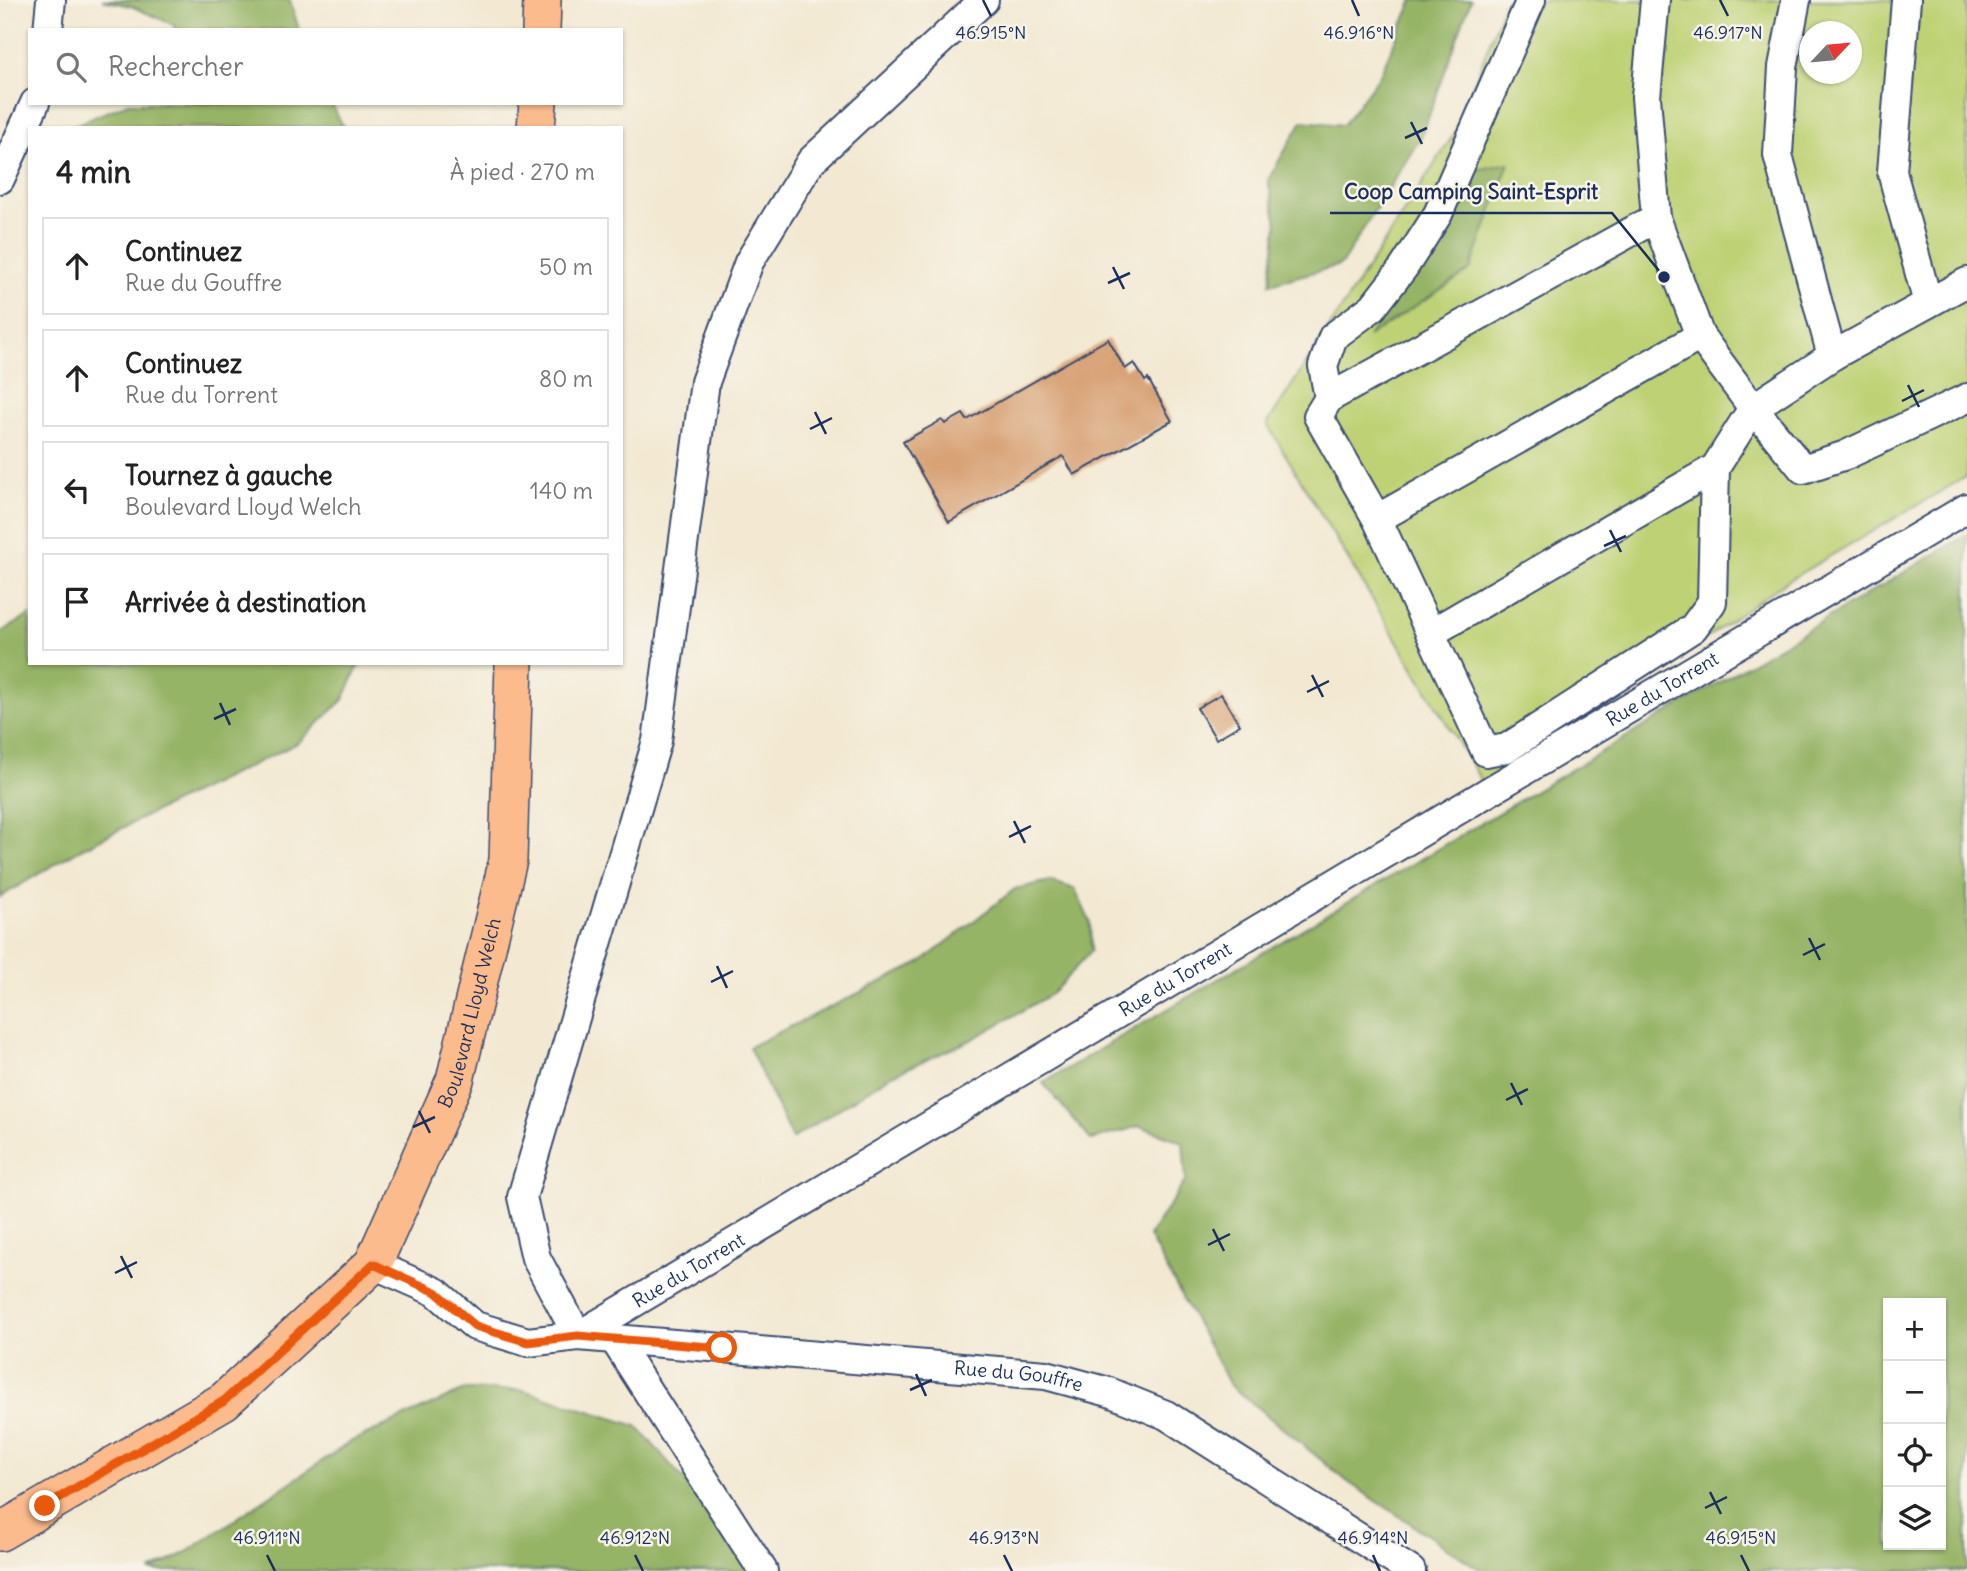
<!DOCTYPE html>
<html lang="fr">
<meta charset="utf-8">
<style>
:root{--surface:#fff;--page:#f6f6f6;--text:#222;--muted:#767676;--line:#e0e0e0}
body{margin:0;font-family:Delius,sans-serif;background:var(--page);color:var(--text)}
.controls{position:absolute;right:21px;bottom:21px;display:grid;overflow:hidden;border-radius:0px;box-shadow:0 2px 5px #0004}
.controls button{width:63px;height:63px;display:grid;place-items:center;padding:0;border:0;border-bottom:2px solid var(--line);background:var(--surface);color:var(--text);font:35px sans-serif}
.compass{position:absolute;left:1799px;top:21px;width:63px;height:63px;border-radius:50%;background:var(--surface);box-shadow:0 2px 5px #0004;rotate:64deg}
.stop{position:absolute;width:21px;height:21px;margin:-16px;border:5px solid #ea580c;border-radius:50%;background:#fff}
.stop.end{background:#ea580c;border-color:#fff;box-shadow:0 2px 7px #0008}
.list{margin:0;padding:0;list-style:none}
h2{display:flex;justify-content:space-between;align-items:center;height:91px;margin:0;padding:0 28px;font-size:30px}
h2 small{font-size:23px;font-weight:400;color:var(--muted)}
.list li{display:grid;grid-template-columns:46px 1fr auto;gap:21px;align-items:center;box-sizing:border-box;height:98px;margin:0 14px 14px;padding:0 14px;border:2px solid var(--line);border-radius:0px}
.list b{display:block;font-size:26px;white-space:nowrap}
.list p{margin:0;font-size:23px;white-space:nowrap;color:var(--muted)}
.list em{font-size:23px;font-style:normal;color:var(--muted)}
.icon{flex:none;width:38px;height:38px;fill:none;stroke:currentColor;stroke-width:2;stroke-linecap:round;stroke-linejoin:round}
.map{position:relative;flex:none;width:1967px;height:1571px;overflow:hidden}
.search{position:absolute;background:var(--surface);box-shadow:0 2px 5px #0004;left:28px;top:28px;width:595px;height:77px;display:flex;align-items:center;gap:18px;box-sizing:border-box;padding:0 24px;border-radius:0px;color:var(--muted);font-size:26px}
.panel{position:absolute;background:var(--surface);box-shadow:0 2px 5px #0004;left:28px;top:126px;width:595px;height:539px;border-radius:0px}
.map>svg:first-child{display:block}
.green{fill:#bed275;stroke:#6c806a;stroke-width:2;fill-rule:evenodd}
.forest{fill:#96b466;stroke:#587262;stroke-width:2;fill-rule:evenodd}
.building{fill:#d8a276}
.lines{fill:none;stroke-linecap:round;stroke-linejoin:round}
.minor-casing{stroke:#3b4b70;stroke-width:32}
.major-casing{stroke:#3b4b70;stroke-width:40}
.minor{stroke:#fff;stroke-width:28}
.major{stroke:#fbbb8c;stroke-width:37}
.route{stroke:#ea580c;stroke-width:9}
.ticks{fill:none;stroke:#1b2f5e;stroke-width:2.5}
.labels{text-anchor:middle;dominant-baseline:central;stroke-width:5;stroke-linejoin:round;paint-order:stroke}
.street-label{font-size:19px;fill:#1b2f5e;stroke:#f7f3e8}
.ticks-label{font-size:18px;text-anchor:middle;fill:#1b2f5e;stroke:#f7f3e8;stroke-width:5;stroke-linejoin:round;paint-order:stroke}
.leader{fill:none;stroke:#1b2f5e;stroke-width:2.5}
.callout-dot{fill:#1b2f5e;stroke:#f7f3e8;stroke-width:2.5}
.callout-label{font-size:21px;text-anchor:middle;font-weight:bold;fill:#1b2f5e;stroke:#f7f3e8;stroke-width:5;stroke-linejoin:round;paint-order:stroke}
</style>
<div class="map">
<svg width="1967" height="1571" viewBox="0 0 1967 1571">
<rect width="100%" height="100%" fill="#f7f3e8"/>
<filter id="ink" filterUnits="userSpaceOnUse"><feTurbulence type="fractalNoise" baseFrequency=".0143" numOctaves="2"/><feDisplacementMap in="SourceGraphic" scale="14" xChannelSelector="R" yChannelSelector="G"/><feConvolveMatrix kernelMatrix="1 2 1 2 8 2 1 2 1" color-interpolation-filters="sRGB"/></filter>
<filter id="wash" filterUnits="userSpaceOnUse"><feTurbulence type="fractalNoise" baseFrequency=".00686" numOctaves="4" result="noise"/><feDisplacementMap in="SourceGraphic" scale="28" xChannelSelector="R" yChannelSelector="G"/><feGaussianBlur stdDeviation="1.57" result="paint"/><feColorMatrix in="noise" values="0 0 0 0 0 0 0 0 0 0 0 0 0 0 0 0 0 1.4 0 .05"/><feComposite in="paint" operator="in"/></filter>
<g filter="url(#wash)">
<rect width="100%" height="100%" fill="#f3e9d3"/>
<path class="green" d="M1506,0H1967V476L1784,583L1488,792L1267,424L1456,131ZM1810,32H1852V74H1810Z"/>
<g class="forest">
<polygon points="102,0 290,0 299,30 175,30 174,25 131,6"/>
<polygon points="1413,0 1471,0 1422,135 1341,265 1270,284 1277,224 1268,180 1302,121 1343,125 1380,75"/>
<polygon points="128,103 331,103 344,128 68,128"/>
<polygon points="1509,163 1470,270 1368,337 1477,170"/>
<path d="M1967,535V1571H1482L1348,1482L1230,1385L1149,1236L1186,1180L1183,1142L1140,1126L1091,1140L1043,1083ZM1941,1303V1545H1888V1303Z"/>
<polygon points="30,615 30,663 360,663 343,700 298,743 152,813 79,850 0,897 0,633"/>
<polygon points="1050,881 1075,889 1090,922 1091,951 1053,993 971,1040 890,1076 792,1139 749,1047 920,963 1015,889"/>
<polygon points="464,1390 523,1390 637,1426 763,1571 150,1571 184,1554 352,1441"/>
</g>
<g id="blocks">
<g class="building">
<polygon points="1108,339 1125,369 1134,363 1145,381 1148,379 1172,421 1074,475 1063,456 949,522 903,442 942,420 945,424 963,414 967,420"/>
<polygon points="1221,694 1240,725 1216,739 1197,708"/>
</g>
</g>
</g>
<g filter="url(#ink)">
<use href="#blocks" fill-opacity="0" stroke="#3b4b70" stroke-width="2"/>
<g class="lines">
<defs>
<g id="minor">
<path id="s1" d="M984,0L811,161L749,262L705,382L657,741L522,1197L536,1258L578,1336L1046,1375L1109,1392L1166,1415L1411,1571"/>
<polyline points="1655,0 1646,97 1656,218 1700,336 1753,408 1803,469 1846,455 1967,398"/>
<polyline points="1796,0 1783,67 1778,155 1832,356"/>
<polyline points="1906,0 1892,172 1928,303"/>
<polyline points="48,30 51,0"/>
<polyline points="0,179 35,103"/>
<polyline points="1656,218 1329,398 1318,416 1377,519 1486,752 1507,748 1693,628 1712,602 1715,468"/>
<polyline points="1329,398 1323,366 1333,337 1373,307 1404,267 1438,214 1531,0"/>
<polyline points="1377,519 1700,336"/>
<polyline points="1431,633 1715,468 1753,408 1832,356 1967,282"/>
<path id="s2" d="M373,1264L436,1292L475,1326L528,1342L578,1336L1488,792L1967,508"/>
<polyline points="614,1339 763,1571"/>
</g>
<g id="major">
<polyline points="541,30 542,0"/>
<polyline points="536,128 538,103"/>
<path id="s3" d="M0,1532L224,1401L373,1264L455,1080L508,860L514,663"/>
</g>
</defs>
<use href="#minor" class="minor-casing"/>
<use href="#major" class="major-casing"/>
<use href="#minor" class="minor"/>
<use href="#major" class="major"/>
</g>
</g>
<g class="lines" filter="url(#ink)">
<polyline class="route" points="45,1506 224,1401 373,1264 436,1292 475,1326 528,1342 578,1336 722,1348"/>
</g>
<path class="ticks" d="M983,0L991,16M1352,0L1359,16M1720,0L1728,16M1411,122L1422,144M1405,138L1427,128M1113,267L1124,289M1108,283L1130,273M1908,385L1919,407M1902,401L1924,390M815,412L826,434M810,429L832,418M1610,530L1621,552M1604,546L1626,536M1312,675L1323,697M1307,692L1329,681M220,703L230,725M214,719L236,709M1014,821L1025,843M1009,837L1031,826M1809,938L1820,960M1803,955L1825,944M717,966L727,988M711,982L733,971M1511,1083L1522,1105M1506,1100L1528,1089M419,1111L430,1133M413,1127L435,1117M1213,1229L1224,1251M1208,1245L1230,1234M121,1256L132,1278M115,1273L137,1262M916,1374L926,1396M910,1390L932,1380M1710,1492L1721,1514M1705,1508L1727,1497M267,1555L275,1571M635,1555L643,1571M1004,1555L1012,1571M1373,1555L1380,1571M1741,1555L1749,1571"/>
<g class="labels">
<g class="street-label">
<text stroke="none"><textPath href="#s2" startOffset="1489">Rue du Torrent</textPath></text>
<text stroke="none"><textPath href="#s2" startOffset="922">Rue du Torrent</textPath></text>
<text stroke="none"><textPath href="#s3" startOffset="732">Boulevard Lloyd Welch</textPath></text>
<text stroke="none"><textPath href="#s2" startOffset="355">Rue du Torrent</textPath></text>
<text stroke="none"><textPath href="#s1" startOffset="1914">Rue du Gouffre</textPath></text>
</g>
</g>
<g class="ticks-label">
<text x="991" y="39">46.915°N</text>
<text x="1359" y="39">46.916°N</text>
<text x="1728" y="39">46.917°N</text>
<text x="267" y="1544">46.911°N</text>
<text x="635" y="1544">46.912°N</text>
<text x="1004" y="1544">46.913°N</text>
<text x="1373" y="1544">46.914°N</text>
<text x="1741" y="1544">46.915°N</text>
</g>
<path class="leader" d="M1664 277L1612 213H1330"/>
<circle class="callout-dot" cx="1664" cy="277" r="7"/>
<g class="callout-label">
<text x="1471" y="199">Coop Camping Saint-Esprit</text>
</g>
</svg>
<div class="controls">
<button>+</button>
<button>−</button>
<button><svg class="icon" aria-label="locate" viewBox="0 0 24 24"><circle cx="12" cy="12" r="6"/><path d="M12 2v4M12 18v4M2 12h4M18 12h4"/></svg></button>
<button><svg class="icon" aria-label="layers" viewBox="0 0 24 24"><path d="M12 4l9 5-9 5-9-5zM3 14l9 5 9-5"/></svg></button>
</div>
<svg class="compass" viewBox="-18 -18 36 36"><path d="M0-13l5 13h-10z" fill="#e53935"/><path d="M0 13l5-13h-10z" fill="#767676"/></svg>
<div class="stop" style="left:722px;top:1348px"></div>
<div class="stop end" style="left:45px;top:1506px"></div>
<div class="search"><svg class="icon" aria-label="search" viewBox="0 0 24 24"><circle cx="10" cy="10" r="6"/><path d="M15 15l6 6"/></svg>Rechercher</div>
<section class="panel">
<h2>4 min<small>À pied · 270 m</small></h2>
<ul class="list">
<li><svg class="icon" aria-label="ahead" viewBox="0 0 24 24"><path d="M12 20V5M6 11l6-6 6 6"/></svg><div><b>Continuez</b><p>Rue du Gouffre</p></div><em>50 m</em></li>
<li><svg class="icon" aria-label="ahead" viewBox="0 0 24 24"><path d="M12 20V5M6 11l6-6 6 6"/></svg><div><b>Continuez</b><p>Rue du Torrent</p></div><em>80 m</em></li>
<li><svg class="icon" aria-label="left" viewBox="0 0 24 24"><path d="M17 20v-9H6M10 6l-5 5 5 5"/></svg><div><b>Tournez à gauche</b><p>Boulevard Lloyd Welch</p></div><em>140 m</em></li>
<li><svg class="icon" aria-label="arrive" viewBox="0 0 24 24"><path d="M6 21V4h12l-3 4 3 4H6"/></svg><div><b>Arrivée à destination</b></div></li>
</ul>
</section>
</div>
